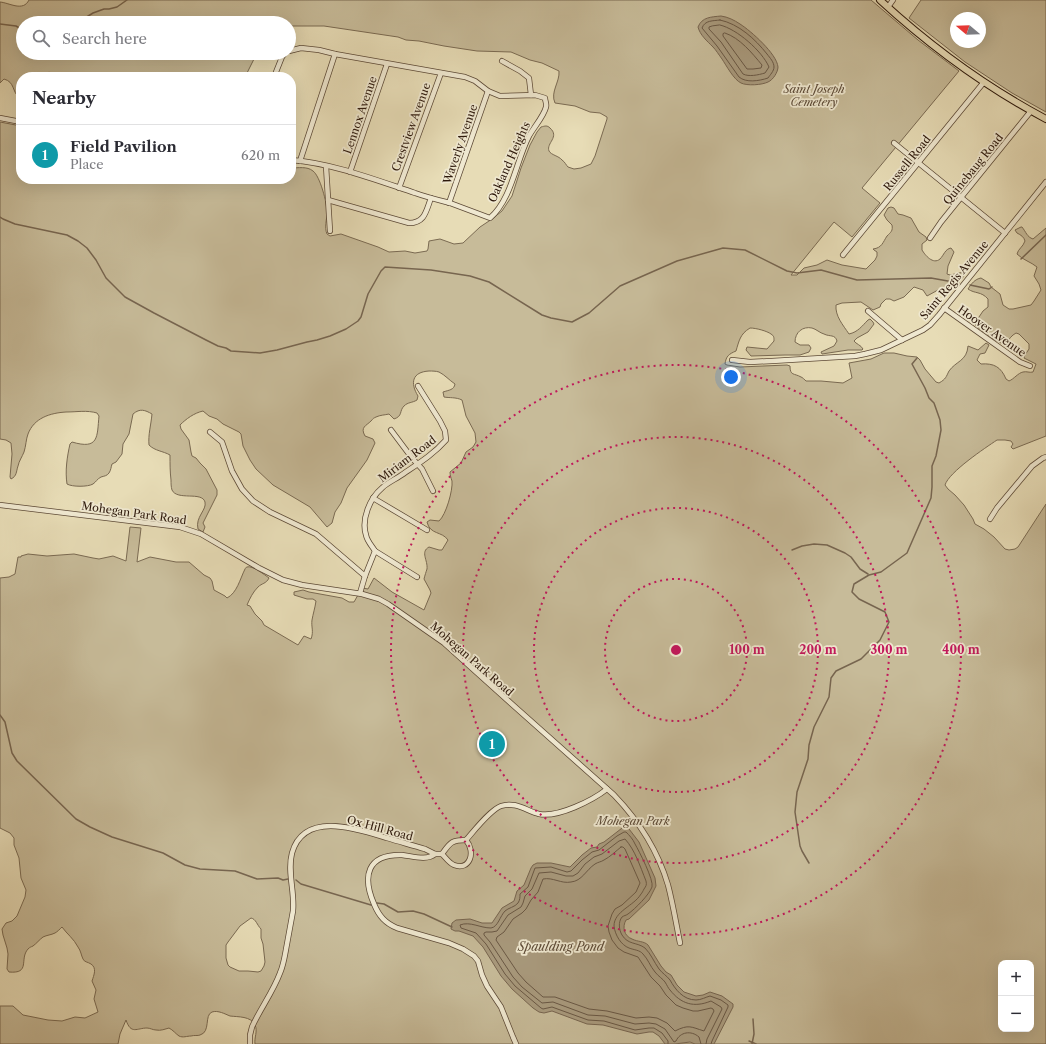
<!DOCTYPE html>
<meta charset="utf-8">
<style>
:root{--surface:#fff;--page:#f2f2f3;--text:#2b2b33;--muted:#7c7c81;--line:#e1e1e2;--accent:#db2777}
body{margin:0;font-family:"Libre Caslon Text",serif;background:var(--page);color:var(--text)}
.controls{position:absolute;right:12px;bottom:12px;display:grid;overflow:hidden;border-radius:8px;box-shadow:0 4px 16px #0002}
.controls button{width:36px;height:36px;display:grid;place-items:center;padding:0;border:0;border-bottom:1px solid var(--line);background:var(--surface);color:var(--text);font:20px sans-serif}
.compass{position:absolute;left:950px;top:12px;width:36px;height:36px;border-radius:50%;background:var(--surface);box-shadow:0 4px 16px #0002;rotate:289deg}
.you{position:absolute;left:731px;top:377px;width:14px;height:14px;margin:-10px;border:3px solid #fff;border-radius:50%;background:#1a73e8;box-shadow:0 0 0 6px #1a73e833}
.badge{display:grid;place-items:center;width:26px;height:26px;border-radius:50%;background:var(--accent);color:#fff;font-size:13px;font-weight:700}
.pin{position:absolute;translate:-50% -50%;border:2px solid #fff;box-shadow:0 1px 4px #0006}
.list{margin:0;padding:0;list-style:none}
h2{display:flex;justify-content:space-between;align-items:center;height:52px;margin:0;padding:0 16px;font-size:17px}
h2 small{font-size:13px;font-weight:400;color:var(--muted)}
.list li{display:grid;grid-template-columns:26px 1fr auto;gap:12px;align-items:center;box-sizing:border-box;height:60px;padding:0 16px;border-top:1px solid var(--line)}
.list b{display:block;font-size:15px;white-space:nowrap}
.list p{margin:0;font-size:13px;white-space:nowrap;color:var(--muted)}
.list em{font-size:13px;font-style:normal;color:var(--muted)}
.icon{flex:none;width:22px;height:22px;fill:none;stroke:currentColor;stroke-width:2;stroke-linecap:round;stroke-linejoin:round}
.map{position:relative;flex:none;width:1046px;height:1044px;overflow:hidden}
.search{position:absolute;background:var(--surface);box-shadow:0 4px 16px #0002;left:16px;top:16px;width:280px;height:44px;display:flex;align-items:center;gap:10px;box-sizing:border-box;padding:0 14px;border-radius:22px;color:var(--muted);font-size:15px}
.panel{position:absolute;background:var(--surface);box-shadow:0 4px 16px #0002;left:16px;top:72px;width:280px;height:112px;border-radius:16px}
.map>svg:first-child{display:block}
.green{fill:#c7bb99;stroke:#7a6a52;fill-rule:evenodd}
.water{fill:#a8997c;stroke:#77654f}
.lines{fill:none;stroke-linecap:round;stroke-linejoin:round}
.shore{stroke:#6a5844;stroke-width:1}
.stream{stroke:#77654f;stroke-width:1.5}
.minor-casing{stroke:#5c4936;stroke-width:6}
.major-casing{stroke:#2d180b;stroke-width:8}
.minor{stroke:#efe8d0;stroke-width:4.5}
.major{stroke:#e7dcb6;stroke-width:6}
.ring{fill:none;stroke:#c2185b;stroke-width:2;stroke-dasharray:2 4}
.labels{text-anchor:middle;dominant-baseline:central;stroke-width:3.5;stroke-linejoin:round;paint-order:stroke}
.park-label{font-size:11px;font-style:italic;fill:#5b4936;stroke:#efe8d0}
.street-label{font-size:11px;fill:#2d180b;stroke:#efe8d0}
.water-label{font-size:12px;font-style:italic;fill:#5e4c38;stroke:#efe8d0}
.centre{fill:#c2185b;stroke:#efe8d0;stroke-width:2}
.ring-label{font-size:12px;text-anchor:middle;font-weight:bold;fill:#c2185b;stroke:#efe8d0;stroke-width:3.5;stroke-linejoin:round;paint-order:stroke}
</style>
<div class="map">
<svg width="1046" height="1044" viewBox="0 0 1046 1044">
<rect width="100%" height="100%" fill="#e7dcb6"/>
<filter id="stains"><feTurbulence type="fractalNoise" baseFrequency=".005" numOctaves="4"/><feColorMatrix values="0 0 0 0 .2 0 0 0 0 .09 0 0 0 0 .02 0 0 0 .5 -.17"/></filter>
<radialGradient id="worn" r=".72"><stop offset=".6" stop-color="#630" stop-opacity="0"/><stop offset="1" stop-color="#630" stop-opacity=".3"/></radialGradient>
<g class="green">
<path d="M29,0H871L918,40L959,71L862,188L880,203L852,237L834,222L791,275H797L804,268L817,265L827,260L842,265L866,269L875,260L877,256V252L874,250L873,249C882,248 883,242 887,236C891,232 893,231 892,225L887,220L884,215L888,208L891,207L894,208L898,214L903,215L911,218L919,232L926,237L927,240L922,244V250C925,255 933,265 940,259C944,255 945,249 951,248L954,252L948,266L947,274L950,275L964,272L966,273L964,276L954,288L938,290L927,296L923,290L914,287L904,297L894,301L890,299H886L881,304L880,307L873,310L861,302L842,303L836,305C835,316 843,325 849,334C858,332 862,326 868,320L870,319L873,322L874,324L868,332L857,338L854,341C856,344 861,345 863,349L862,350H848L822,354L821,352L834,346L837,341C835,334 830,337 824,334C820,333 816,329 812,328C803,326 795,332 795,342L800,345H809L811,348L809,352L800,355H785L751,356L746,350L747,347L767,349L774,341C774,337 774,336 771,334C767,331 756,328 750,328C740,334 739,341 736,351C729,354 726,356 725,364L727,365L740,367L787,365L790,366C790,376 794,373 801,377C802,377 805,380 806,381H821L843,383L852,378L849,363L871,359L884,353H894L907,356L917,357L920,360L925,369L936,382L939,383C946,379 946,377 949,371C956,361 967,361 968,346L978,350L986,343L989,345L985,353L980,354L977,360L981,364C994,363 1001,367 1006,379L1009,381C1014,379 1018,373 1023,372C1027,371 1029,373 1033,372L1036,364L1024,358L1025,355L1029,349V344L1019,334L1016,333C1012,335 1008,340 1006,344C997,344 983,332 976,326L975,323L983,311L988,307V299C981,291 975,294 968,289C971,284 975,279 981,278L989,283L991,287L1000,294L1003,305L1009,309H1013L1031,305L1034,301L1041,290L1039,284L1034,276L1037,267C1031,262 1023,260 1017,254C1018,249 1023,247 1025,241C1024,237 1021,235 1017,233L1015,230L1021,227H1022C1026,232 1027,237 1033,239L1046,228V436L1013,449L1011,447L1013,444L1011,441L1005,440H997C985,448 949,472 945,485L948,489L955,495L964,505L973,519L975,524L984,529L994,537L1005,549L1009,550L1015,549L1018,547L1046,504V1044H255C254,1038 258,1031 255,1025C251,1016 238,1017 230,1016C225,1014 218,1010 212,1012C204,1015 211,1032 200,1035C198,1036 194,1035 191,1036C187,1036 183,1038 179,1036C176,1034 173,1030 169,1028C165,1029 161,1031 156,1030C153,1030 150,1028 147,1028C137,1028 131,1035 126,1020L120,1034L118,1044H0V1006H13L23,1015L48,1020L62,1021L75,1017L85,1018L98,1012L94,999L96,990L92,981C94,975 97,968 91,964C88,962 84,962 83,959C81,955 81,951 78,947C74,939 67,934 62,927C60,929 57,932 55,933C51,935 47,935 43,937C39,940 37,943 33,946C31,947 30,947 28,949C19,959 31,974 9,972L7,969L8,954L7,948L3,935L2,929L6,923L12,921L17,916L25,897L26,890L21,878L19,858L14,845V838L10,833L0,828V578L9,577L15,574L18,557H21V556L28,554L47,556L74,554L93,558L99,559L113,556L126,561L130,527L141,528L137,562L150,557L176,562H189L204,575L210,578L212,581L214,590L225,596L227,598C237,593 240,579 245,569C245,569 246,567 247,567C252,565 265,575 269,578C266,584 262,583 258,587C253,592 250,598 247,605L250,606L255,614L262,621L264,625L298,645L304,636L311,639C314,631 311,627 312,620C313,614 315,608 316,601L313,599H307L294,595V592L303,590L309,592L342,598L349,602H354L362,588L368,589L374,578L392,592L424,610L431,593L430,590L424,579C425,575 426,572 427,569C428,560 420,552 429,547L439,550H442L448,540C442,531 430,535 427,522L430,520L439,521C446,515 453,490 452,481C451,478 450,475 450,472L461,463L466,452L473,447L476,442L475,433L466,416L462,400C456,397 449,398 444,397L443,392C449,390 454,390 455,384C449,380 445,375 439,372C436,371 432,371 429,371C412,372 410,383 418,396L417,400C412,403 408,402 404,406C399,411 403,416 394,419L389,414C385,415 380,415 376,417C372,419 374,418 371,421C366,426 360,427 365,436L373,439L375,443L367,460L347,488L341,503L335,512L332,523L327,527L310,507L273,485L256,469L250,460L243,446L241,434L239,432L223,424L217,419L209,416L203,411C194,413 186,419 180,425L181,429L189,440L191,452L192,456L196,458L200,463L206,469L217,490V495L203,523L205,527L203,532L198,529C195,517 207,510 205,502C202,491 177,501 172,490C171,487 171,483 171,480C170,472 170,464 170,455C163,451 155,451 149,445C148,435 151,425 152,414C145,410 140,408 133,414L129,434L123,444L122,454L116,462L112,464C111,467 111,470 109,473C107,476 104,476 101,477C97,479 96,482 93,484C88,487 72,487 67,484C65,471 67,457 70,444L72,442C99,450 97,437 99,416L97,413C87,410 77,412 66,412C50,413 34,418 28,434C26,439 26,446 24,452C22,457 19,461 18,466C16,472 17,476 11,479L10,477L12,454L11,443L6,440L0,439V122L21,126V179H291V168C298,168 307,166 313,171C320,176 327,203 327,212C327,220 324,227 327,234L330,236L341,234L378,247L389,252L405,251L415,253L427,251L428,249L429,241L440,239L454,244L463,243L480,227L492,219L502,211L512,196L521,168L530,145L537,132L541,127C545,126 547,125 550,128C560,137 546,143 549,151C551,155 559,156 562,160C565,162 566,165 568,167L574,169L581,168L591,164L595,156L607,119V117L600,113L590,112L575,106L555,103C550,92 560,82 559,71L542,63L530,60L511,52L477,51L444,46L419,41L406,40L398,37L324,26H289V23H23V53H257L245,77H61C53,73 48,69 41,77H21V97H19C12,92 15,82 4,79L0,83V2C10,3 23,12 29,0ZM251,918C256,919 257,925 261,929V938L263,944L265,962L264,966L261,971L258,972L248,971H239L230,967L228,965L226,958V945L228,942L240,926ZM1001,963H1031V1029H1001Z"/>
<path d="M921,0H1046V112L1012,93L965,62L909,18ZM956,18H980V42H956Z"/>
</g>
<g class="water">
<path d="M721,16C728,17 734,20 740,24C751,31 777,54 778,67C778,72 773,80 768,82C762,85 747,86 741,83C734,80 726,65 722,59C719,55 716,50 713,47C707,41 700,35 698,27C702,17 711,17 721,16Z"/>
<path d="M626,825L639,842L655,878L656,886L649,900L629,919L626,920C622,927 624,936 632,939C638,942 644,941 648,945L661,966L666,972L671,975L677,985L684,992L696,996L703,995L710,992L722,996L733,1004V1007L714,1044H695L690,1042L675,1044H665L659,1036L653,1032H649L637,1034L603,1025L587,1024L552,1011L544,1013L539,1012L533,1008L512,989L501,976L483,947L473,936L459,931H455L451,929L452,923L456,920L470,919L482,923H492L502,908L514,901L517,891L524,885L531,868L533,865L537,863H551L570,867L582,855L591,848L597,847L599,844L604,842Z"/>
</g>
<g class="lines">
<g class="shore">
<path d="M720,20C739,24 755,39 767,54C770,58 774,62 774,67C774,71 770,75 768,78C759,81 746,83 739,77L717,46L702,28C705,20 713,21 720,20Z"/>
<path d="M720,25C737,29 762,51 769,67L765,73C758,75 749,77 743,74L721,42L709,29V27L712,26Z"/>
<path d="M725,33C740,38 752,53 762,65L761,68L753,69H747L723,36V34Z"/>
<path d="M621,847H623L625,849L640,883L636,892L622,905L615,909L612,914L608,926L609,932L612,940L618,948L624,952L638,957L651,977L660,986L666,995L676,1005L683,1008L693,1011H698L711,1008L713,1009L714,1011L704,1031C691,1027 689,1024 675,1031L667,1023L657,1018L649,1017L636,1018L607,1011L589,1009L555,997H543L526,982L518,973L496,940L497,937L504,932L513,919L522,913L526,909L531,900L538,892L543,879C553,877 561,884 571,882C582,881 586,870 595,864C598,862 601,862 604,860C610,857 616,851 621,847Z"/>
<path d="M668,1044V1041L662,1033L654,1028H649L635,1030L604,1021L588,1020L552,1007L543,1009L541,1008L515,986L505,974L486,944L476,933L461,928L460,925C470,921 480,928 491,928C498,927 500,916 505,911C508,908 515,907 518,903C520,900 520,897 520,894L528,887L535,868L551,867L567,872L571,871L582,860L592,852L599,850L617,836L624,832H626C629,835 633,839 635,844C639,851 654,880 652,887C649,895 635,909 628,914C625,916 625,915 622,917C618,922 619,930 622,935C628,945 637,942 645,948C651,954 654,962 659,969C662,973 667,976 670,980C675,989 683,1000 696,1000C701,1000 706,997 710,996L721,1000L728,1005V1007L712,1041L711,1044"/>
<path d="M701,1044L699,1037C691,1030 680,1032 676,1041L674,1042L665,1029L656,1024L649,1023L635,1024L605,1016L588,1015L553,1002L542,1003L522,987L513,977L490,942L484,935V933L486,932H492L497,931L508,915L521,907L523,903L525,896L532,889L539,873L551,872L566,876H573L578,873L585,864L594,857L602,854L619,841L625,839C635,850 640,866 646,881C647,885 646,886 644,889C643,891 642,893 641,894C634,906 614,911 614,926C615,935 621,945 629,948C634,950 640,950 643,954C648,959 650,966 655,972C658,976 663,979 665,982C667,985 668,988 670,990C681,1004 694,1008 711,1001L721,1007L722,1009L707,1039L706,1044"/>
</g>
<g class="stream">
<polyline points="77,23 93,13 104,9 109,9 117,7 127,0"/>
<polyline points="0,24 16,26 23,30"/>
<polyline points="0,217 3,219 15,224 67,235 78,241 87,248 96,260 106,278 125,297 154,313 206,340 218,346 226,348 231,351 260,353 277,350 307,342 317,340 330,336 346,329 358,321 361,317 368,294 381,271 385,267 431,270 470,276 489,282 542,315 551,318 572,322 589,313 620,286 677,261 723,248 745,250 787,271 797,273 821,270 857,280 931,278 959,283"/>
<polyline points="1021,259 1046,235"/>
<polyline points="970,285 989,289 992,287"/>
<polyline points="792,550 802,546 814,544 827,545 845,553 851,557 860,569 868,574"/>
<polyline points="0,715 5,722 12,753 17,761 76,819 90,827 112,837 163,853 185,865 200,869 235,871 257,879 278,878 283,880 288,879"/>
<polyline points="809,863 802,851 800,846 795,812 797,792 808,759 809,745 814,727 829,697 831,678 836,671 861,659 880,640 889,622 885,612 859,599 852,592 854,584 869,575 881,572 907,553 931,498 932,487 932,466 936,456 941,430 940,420 934,403 929,398 925,388 912,364 917,358"/>
<polyline points="296,880 301,884 371,905"/>
<polyline points="377,903 384,904 398,912 413,911 424,914 452,927"/>
<polyline points="749,1041 756,1044"/>
<polyline points="752,1044 754,1034 753,1019"/>
</g>
<defs>
<g id="minor">
<polyline points="888,7 893,0"/>
<path d="M289,51L301,48L319,50L335,54L465,77L475,81L488,91L500,96L535,95L545,98C545,101 547,104 546,107C544,116 534,127 529,136C516,161 512,199 490,218C477,213 463,208 450,203C438,200 426,197 415,193C376,180 332,163 291,160"/>
<polyline points="502,61 520,71 529,78 531,95"/>
<polyline points="274,77 282,57 285,53"/>
<polyline points="0,118 21,122"/>
<polyline points="894,143 1005,233"/>
<polyline points="300,161 335,54"/>
<polyline points="326,166 330,231"/>
<polyline points="350,172 387,64"/>
<polyline points="399,188 441,73"/>
<path d="M328,200L409,223C425,223 426,211 431,198"/>
<polyline points="449,203 488,91"/>
<polyline points="930,238 941,222 1031,111"/>
<polyline points="843,255 984,82"/>
<polyline points="944,308 1020,362 1030,366"/>
<polyline points="868,311 902,340"/>
<polyline points="732,360 750,362 772,361 855,356 865,354 881,350 923,330 930,325 939,315 1046,182"/>
<polyline points="391,430 412,458 422,469 433,491"/>
<polyline points="210,432 222,442 232,471 242,489 253,501 270,512 316,534 365,576"/>
<polyline points="373,498 427,530"/>
<path d="M0,505L180,527L201,534L259,568L283,580L302,585L362,594L379,599L388,604L444,643L514,706L614,795C639,821 658,851 668,885C673,904 676,923 680,943"/>
<polyline points="990,519 997,508 1032,466 1043,458 1046,457"/>
<polyline points="375,551 417,577"/>
<path d="M360,593L365,576L375,551C372,546 367,541 366,535C361,519 370,498 382,488C387,483 394,480 400,476C416,465 433,455 446,440L445,431L440,421L418,386"/>
<path d="M466,840C476,852 470,871 454,865C449,863 446,858 442,854H435C427,861 412,856 402,855C367,854 362,876 374,904C379,916 385,923 397,928L449,943L463,949L474,956L478,961L482,975L487,986L501,1007L513,1037L516,1044"/>
<path d="M466,840C474,831 490,810 501,806C515,801 527,811 539,814C558,818 593,800 607,789"/>
<path d="M442,854C450,843 451,840 466,840"/>
<path d="M250,1044V1035L252,1027C260,1009 273,992 280,973C284,964 285,954 287,944C289,933 291,922 293,911C295,892 287,872 292,853C304,810 358,829 387,838C400,842 412,845 425,849L435,854"/>
</g>
<path id="major" d="M880,0C930,46 986,87 1046,119"/>
</defs>
<use href="#minor" class="minor-casing"/>
<use href="#major" class="major-casing"/>
<use href="#minor" class="minor"/>
<use href="#major" class="major"/>
</g>
<g class="ring">
<circle cx="676" cy="650" r="71"/>
<circle cx="676" cy="650" r="142"/>
<circle cx="676" cy="650" r="213"/>
<circle cx="676" cy="650" r="285"/>
</g>
<g class="labels">
<g class="park-label">
<text x="814" y="89">Saint Joseph<tspan x="814" dy="13">Cemetery</tspan></text>
<text x="633" y="821">Mohegan Park</text>
</g>
<g class="street-label">
<text transform="translate(360 115) rotate(-71)">Lennox Avenue</text>
<text transform="translate(411 127) rotate(-70)">Crestview Avenue</text>
<text transform="translate(460 144) rotate(-71)">Waverly Avenue</text>
<text transform="translate(509 162) rotate(-66)">Oakland Heights</text>
<text transform="translate(907 163) rotate(-51)">Russell Road</text>
<text transform="translate(973 169) rotate(-51)">Quinebaug Road</text>
<text transform="translate(954 280) rotate(-50)">Saint Regis Avenue</text>
<text transform="translate(992 331) rotate(35)">Hoover Avenue</text>
<text transform="translate(407 459) rotate(-37)">Miriam Road</text>
<text transform="translate(134 513) rotate(8)">Mohegan Park Road</text>
<text transform="translate(472 659) rotate(41)">Mohegan Park Road</text>
<text transform="translate(380 828) rotate(15)">Ox Hill Road</text>
</g>
<g class="water-label">
<text x="561" y="946">Spaulding Pond</text>
</g>
</g>
<circle cx="676" cy="650" r="6" class="centre"/>
<g class="ring-label">
<text x="747" y="654">100 m</text>
<text x="818" y="654">200 m</text>
<text x="889" y="654">300 m</text>
<text x="961" y="654">400 m</text>
</g>
<rect width="100%" height="100%" filter="url(#stains)"/>
<rect width="100%" height="100%" fill="url(#worn)"/>
</svg>
<div class="controls">
<button>+</button>
<button>−</button>
</div>
<svg class="compass" viewBox="-18 -18 36 36"><path d="M0-13l5 13h-10z" fill="#e53935"/><path d="M0 13l5-13h-10z" fill="#7c7c81"/></svg>
<div class="you"></div>
<div class="pin badge" style="left:492px;top:744px;background:#0f9aa8">1</div>
<div class="search"><svg class="icon" aria-label="search" viewBox="0 0 24 24"><circle cx="10" cy="10" r="6"/><path d="M15 15l6 6"/></svg>Search here</div>
<section class="panel">
<h2>Nearby<small></small></h2>
<ul class="list">
<li><span class="badge" style="background:#0f9aa8">1</span><div><b>Field Pavilion</b><p>Place</p></div><em>620 m</em></li>
</ul>
</section>
</div>
